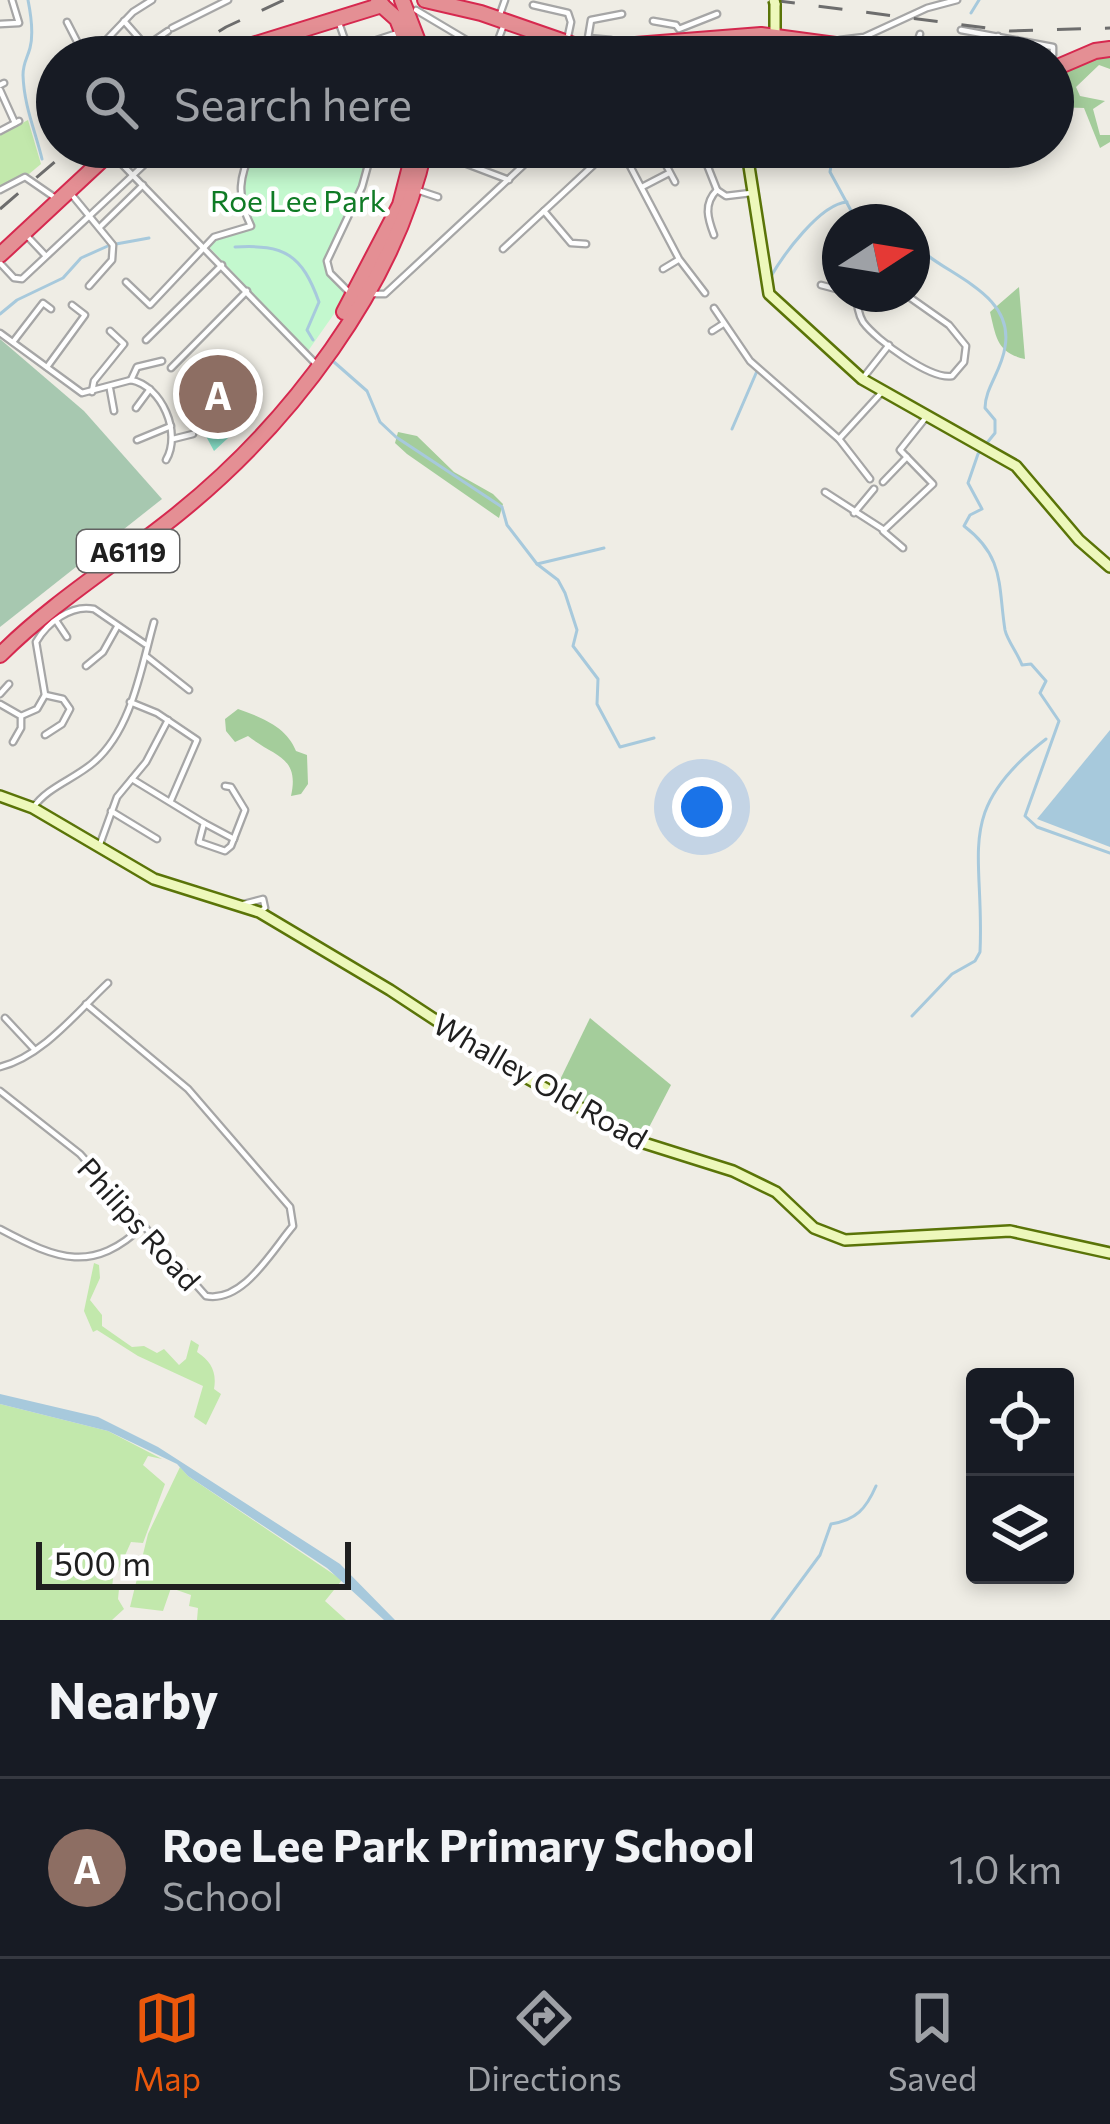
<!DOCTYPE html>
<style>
:root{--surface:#171b24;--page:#20242c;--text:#f1f3f6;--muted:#9ea1a6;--line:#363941;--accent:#ea580c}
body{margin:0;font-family:Commissioner,sans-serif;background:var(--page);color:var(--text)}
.controls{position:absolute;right:36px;bottom:36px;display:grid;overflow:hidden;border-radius:12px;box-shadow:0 6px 18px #0003}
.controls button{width:108px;height:108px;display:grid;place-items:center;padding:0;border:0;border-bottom:3px solid var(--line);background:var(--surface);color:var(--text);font:60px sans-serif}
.compass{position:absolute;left:822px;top:204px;width:108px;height:108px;border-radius:50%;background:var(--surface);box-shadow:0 6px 18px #0003;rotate:78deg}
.scale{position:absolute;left:36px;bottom:30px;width:315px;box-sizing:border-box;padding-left:12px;border:6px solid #1f1f1f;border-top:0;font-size:33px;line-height:42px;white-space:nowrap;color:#1f1f1f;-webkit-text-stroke:9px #fff;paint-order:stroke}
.you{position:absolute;left:702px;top:807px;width:42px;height:42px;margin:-30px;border:9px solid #fff;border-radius:50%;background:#1a73e8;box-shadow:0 0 0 18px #1a73e833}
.badge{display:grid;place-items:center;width:78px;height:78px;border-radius:50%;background:var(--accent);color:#fff;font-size:39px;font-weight:700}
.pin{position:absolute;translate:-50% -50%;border:6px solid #fff;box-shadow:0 3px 12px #0006}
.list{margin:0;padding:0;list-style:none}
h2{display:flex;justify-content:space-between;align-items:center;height:156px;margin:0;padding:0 48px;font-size:51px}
h2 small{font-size:39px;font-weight:400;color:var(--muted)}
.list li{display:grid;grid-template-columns:78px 1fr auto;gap:36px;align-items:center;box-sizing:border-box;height:180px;padding:0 48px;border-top:3px solid var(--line)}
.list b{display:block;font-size:45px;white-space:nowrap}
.list p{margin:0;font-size:39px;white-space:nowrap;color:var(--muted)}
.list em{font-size:39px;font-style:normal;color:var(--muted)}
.icon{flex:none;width:66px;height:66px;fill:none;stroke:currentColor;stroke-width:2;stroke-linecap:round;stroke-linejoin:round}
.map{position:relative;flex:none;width:1110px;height:1620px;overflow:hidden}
.search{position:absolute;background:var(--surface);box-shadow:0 6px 18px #0003;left:36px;right:36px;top:36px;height:132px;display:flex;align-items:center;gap:30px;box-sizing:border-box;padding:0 42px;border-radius:66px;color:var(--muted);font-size:45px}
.sheet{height:336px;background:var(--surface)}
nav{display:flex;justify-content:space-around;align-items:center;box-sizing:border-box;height:168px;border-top:3px solid var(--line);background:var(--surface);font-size:33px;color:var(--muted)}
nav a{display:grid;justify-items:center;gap:6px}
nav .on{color:var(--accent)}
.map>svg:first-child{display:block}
.grass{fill:#c2e8ac}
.forest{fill:#a4cd9b}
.cemetery{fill:#a7c8b0}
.park{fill:#c3f8ce}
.pitch{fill:#85dcc5}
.water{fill:#a7c9dc}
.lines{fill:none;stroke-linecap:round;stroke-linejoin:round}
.stream{stroke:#a7c9dc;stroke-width:3}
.street-casing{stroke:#a6a6a6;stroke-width:9}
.secondary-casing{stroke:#5a7408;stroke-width:14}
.highway-casing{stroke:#d6294f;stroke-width:18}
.street{stroke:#fff;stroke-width:4.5}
.secondary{stroke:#edf8bb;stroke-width:9}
.highway{stroke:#e48f94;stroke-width:14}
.rail{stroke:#6d6d6d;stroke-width:3;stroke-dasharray:24 24;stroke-linecap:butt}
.secondary-bridge-casing{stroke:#5a7408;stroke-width:14;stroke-linecap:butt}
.secondary-bridge{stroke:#edf8bb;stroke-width:9}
.labels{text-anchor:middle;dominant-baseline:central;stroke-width:9;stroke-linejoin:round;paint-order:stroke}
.shield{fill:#fff;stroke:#626262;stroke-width:3}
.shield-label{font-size:27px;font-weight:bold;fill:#1f1f1f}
.park-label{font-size:30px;fill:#0f7b25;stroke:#fff}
.street-label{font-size:30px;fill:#1f1f1f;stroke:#fff}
</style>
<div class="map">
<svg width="1110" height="1620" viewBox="0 0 1110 1620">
<rect width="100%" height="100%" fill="#efede5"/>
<g class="grass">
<polygon points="28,120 41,164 29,174 0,187 0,135"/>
<path d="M94,1263L99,1265L100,1278L90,1300L102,1315V1326L132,1347L144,1346L157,1353L164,1349L179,1365L186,1359L191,1340L199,1345L197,1352C211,1361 217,1372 214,1389L221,1394L206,1425L194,1417L203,1386L138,1356L97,1330L93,1332L84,1311Z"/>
<polygon points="0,1404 108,1431 162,1459 148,1456 143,1465 165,1484 143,1543 131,1542 118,1571 114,1571 112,1587 119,1589 118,1599 124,1609 112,1620 0,1620"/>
<polygon points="180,1467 188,1476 342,1580 325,1601 346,1620 197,1620 198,1608 189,1606 191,1595 171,1588 163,1611 130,1607 148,1534"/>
</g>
<g class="forest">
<polygon points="1110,53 1110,69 1099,65 1076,87 1080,96 1105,101 1093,109 1100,135 1110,135 1110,142 1100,148 1084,108 1054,107 1053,70"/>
<path d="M1019,287L1025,359C997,353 996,337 990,312Z"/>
<polygon points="398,432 417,436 454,472 493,494 503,504 499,518 407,454 395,443"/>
<path d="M238,709C261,717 287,727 296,751L307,755L308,784L301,794L291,796C300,756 274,757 248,736L235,742L226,731L225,719Z"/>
<polygon points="590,1018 671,1085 644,1137 556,1088"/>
</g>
<polygon class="cemetery" points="0,339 84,411 162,499 0,627"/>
<path class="park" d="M257,147H371L356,195L326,255L329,277L348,294L308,351L208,246L228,233L248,230L253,224C235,197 242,174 257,147Z"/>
<polygon class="pitch" points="207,379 216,386 233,381 254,414 214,451 181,390 192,386 197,390"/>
<g class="water">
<polygon points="1110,730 1110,847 1037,819"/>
<polygon points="0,1394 98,1417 158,1447 340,1564 395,1620 384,1620 327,1568 188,1476 177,1464 108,1431 0,1404"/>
</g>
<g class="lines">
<g class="stream">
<path d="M28,0C31,15 34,33 30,48C27,59 23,63 23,75C24,106 35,130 42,159"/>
<polyline points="971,13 979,0"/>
<polyline points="834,147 830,172 854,216 864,222"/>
<path d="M912,242C942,275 1015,291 1005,347C1002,370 985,388 985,408L995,420V433L978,454L968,483L982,509L970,515L964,526C1005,557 998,586 1005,630C1007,640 1018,654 1022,665L1031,664L1046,681L1040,693L1059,721L1025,816L1037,827L1110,853"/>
<polyline points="116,244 149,238"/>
<path d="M235,247C285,244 302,255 319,302L307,330L313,340"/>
<path d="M770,278C783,255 820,204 847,202"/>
<polyline points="0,314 17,300 63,278 81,258 110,245"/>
<polyline points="334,362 367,391 380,422 396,437 502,507 507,525 537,564 558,580 565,593 577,630 573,646 598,679 597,704 620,747 654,738"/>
<polyline points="732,429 757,371"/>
<polyline points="537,564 604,548"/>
<path d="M912,1016L952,974L975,961L980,952C985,851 952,812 1046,739"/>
<path d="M772,1620L820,1555L831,1524C856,1520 866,1509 876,1486"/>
</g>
<defs>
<g id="street">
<polyline points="533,5 568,13 571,22 567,41"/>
<polyline points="416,10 495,57"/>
<polyline points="499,17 505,0"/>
<polyline points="124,21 146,46 168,31"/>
<polyline points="653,21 676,25 679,29 717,14"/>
<polyline points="67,22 85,57"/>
<polyline points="339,23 351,57"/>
<polyline points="0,24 19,23 12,0"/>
<polyline points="172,28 228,0"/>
<polyline points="961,30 1053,47 1053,55"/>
<polyline points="611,40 588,38 591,20 622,14"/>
<polyline points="840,40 864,37 927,8 957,0"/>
<polyline points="274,44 278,57"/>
<polyline points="914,52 920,34"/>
<polyline points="492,56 503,27"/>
<polyline points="90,57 133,12 152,0"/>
<polyline points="325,57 398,33"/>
<polyline points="995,57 998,36"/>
<polyline points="0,85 4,83"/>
<polyline points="0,90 15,123"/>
<polyline points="0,131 19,121"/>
<polyline points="620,147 679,259 705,293"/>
<polyline points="700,147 717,190"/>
<polyline points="430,150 509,180"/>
<polyline points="114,156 315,363"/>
<polyline points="666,165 675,182"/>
<polyline points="642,187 669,173"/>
<polyline points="414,189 438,197"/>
<polyline points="0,190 25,177 54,197"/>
<polyline points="72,195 113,245 112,260 89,286"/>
<polyline points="544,211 571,243 586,244"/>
<polyline points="101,226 143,185"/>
<path d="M714,235C708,219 703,204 717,190L726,196L751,193"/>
<polyline points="28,237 45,255"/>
<polyline points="503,249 613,147"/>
<polyline points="0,263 14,278 22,279 163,147"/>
<polyline points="663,269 678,260"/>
<path d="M126,282L150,305L214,237L251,226C236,195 239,177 253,147"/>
<polyline points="821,285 840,290"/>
<polyline points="349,292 330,273 327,261 362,187 373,147"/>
<polyline points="373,294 385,294 543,147"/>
<path d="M856,294C857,304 858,314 863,322C876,340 931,380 952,376L964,362L966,346L949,325L905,294"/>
<polyline points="714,308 750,361 839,439 870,479"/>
<polyline points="712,331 723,324"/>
<polyline points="0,333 82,393 131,380"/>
<polyline points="146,340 222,265"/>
<polyline points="13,342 43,303 51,309"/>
<polyline points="47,367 85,315 72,305"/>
<polyline points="171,368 247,291"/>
<polyline points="863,378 889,345"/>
<path d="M131,380C162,386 182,433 166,460"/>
<polyline points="131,380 137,367 162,361"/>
<polyline points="110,389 114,411"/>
<polyline points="92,392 94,381 124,344 110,331"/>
<polyline points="136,408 150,389"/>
<polyline points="173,439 193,434"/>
<polyline points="839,439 882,392"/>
<polyline points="137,440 171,426"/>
<polyline points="883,482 907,457"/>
<polyline points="825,492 884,530 933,484 900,450 927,416"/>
<polyline points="854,513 874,489"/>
<polyline points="883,531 903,548"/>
<polyline points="57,622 67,637"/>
<polyline points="146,656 189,690"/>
<polyline points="86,666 103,652 117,627"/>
<polyline points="0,694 9,684"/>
<polyline points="45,695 63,699 70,709 62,724 45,735"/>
<polyline points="130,702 157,713 197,740 171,800"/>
<polyline points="0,704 21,716 21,728 13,742"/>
<path d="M21,716L37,709L45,695L36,642C47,623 71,604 94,609L145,644"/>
<polyline points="132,779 204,823 199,842 225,851 231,846 245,810 231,787 225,786"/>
<path d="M33,808C47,787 75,779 94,762C132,729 141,668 154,622"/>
<polyline points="111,811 157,839"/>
<polyline points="204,823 234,839"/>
<polyline points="100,844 117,797 146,762 168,720"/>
<polyline points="240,905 263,899 265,908 259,912"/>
<polyline points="5,1018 34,1049"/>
<path d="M0,1067C43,1056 77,1012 108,983"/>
<path d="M0,1091L80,1154L206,1296C243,1303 271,1252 293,1226L290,1207L188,1089L86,1004"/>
<path d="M0,1229C58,1260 93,1274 144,1225"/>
</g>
<g id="secondary">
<polyline points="775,4 775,57"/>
<polyline points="746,147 769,294 862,379 1016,466 1079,540 1110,567"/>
<polyline points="0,796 33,808 154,879 259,912 390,990 507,1067 644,1143 733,1171 776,1192 814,1228 845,1240 1010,1231 1110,1253"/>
</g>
<g id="highway">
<polyline points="402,0 424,57"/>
<polyline points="425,0 481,13 585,49 761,35 925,57"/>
<polyline points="378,2 397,19 412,57"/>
<polyline points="214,57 382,5"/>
<polyline points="1053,69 1095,51 1110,49"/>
<polyline points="0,255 116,147"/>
<polyline points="344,312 400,205 415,147"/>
<path d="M0,655C54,601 120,561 179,513C288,425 396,286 425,147"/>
</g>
</defs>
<use href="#street" class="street-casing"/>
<use href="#secondary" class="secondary-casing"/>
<use href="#highway" class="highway-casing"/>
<use href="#street" class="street"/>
<use href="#secondary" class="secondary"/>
<use href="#highway" class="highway"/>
<g class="rail">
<polyline points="771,0 1010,31 1110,28"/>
<polyline points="178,57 226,27 284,0"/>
<polyline points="0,209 72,147"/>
</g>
<defs>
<polyline id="secondary-bridge" points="774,0 775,4"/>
</defs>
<use href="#secondary-bridge" class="secondary-bridge-casing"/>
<use href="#secondary-bridge" class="secondary-bridge"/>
</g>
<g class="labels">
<rect class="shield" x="77" y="530" width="102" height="42" rx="9"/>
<g class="shield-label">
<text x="128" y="551">A6119</text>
</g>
<g class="park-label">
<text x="298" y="199">Roe Lee Park</text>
</g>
<g class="street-label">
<text transform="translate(541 1080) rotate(30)">Whalley Old Road</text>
<text transform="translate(140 1223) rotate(48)">Philips Road</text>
</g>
</g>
</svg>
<div class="controls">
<button><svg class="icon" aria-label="locate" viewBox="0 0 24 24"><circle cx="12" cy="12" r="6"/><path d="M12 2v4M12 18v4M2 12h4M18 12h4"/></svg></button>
<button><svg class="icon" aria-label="layers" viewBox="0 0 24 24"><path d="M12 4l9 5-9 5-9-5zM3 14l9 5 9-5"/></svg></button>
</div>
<svg class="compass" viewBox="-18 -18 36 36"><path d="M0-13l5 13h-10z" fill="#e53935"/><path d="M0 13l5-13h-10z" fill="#9ea1a6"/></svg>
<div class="scale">500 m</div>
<div class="you"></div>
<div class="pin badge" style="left:218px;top:394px;background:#8d6e63">A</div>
<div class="search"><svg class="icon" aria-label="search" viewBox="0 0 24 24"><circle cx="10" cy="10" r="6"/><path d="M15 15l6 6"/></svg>Search here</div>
</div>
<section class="sheet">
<h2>Nearby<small></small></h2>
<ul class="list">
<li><span class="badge" style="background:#8d6e63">A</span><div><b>Roe Lee Park Primary School</b><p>School</p></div><em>1.0 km</em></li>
</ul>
</section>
<nav>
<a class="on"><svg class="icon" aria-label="map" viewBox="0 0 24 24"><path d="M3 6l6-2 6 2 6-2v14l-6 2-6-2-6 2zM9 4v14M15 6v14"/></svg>Map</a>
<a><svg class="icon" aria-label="directions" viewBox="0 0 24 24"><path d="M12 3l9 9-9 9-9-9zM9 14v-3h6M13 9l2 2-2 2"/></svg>Directions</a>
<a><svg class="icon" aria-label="saved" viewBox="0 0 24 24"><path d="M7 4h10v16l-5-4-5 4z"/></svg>Saved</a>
</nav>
